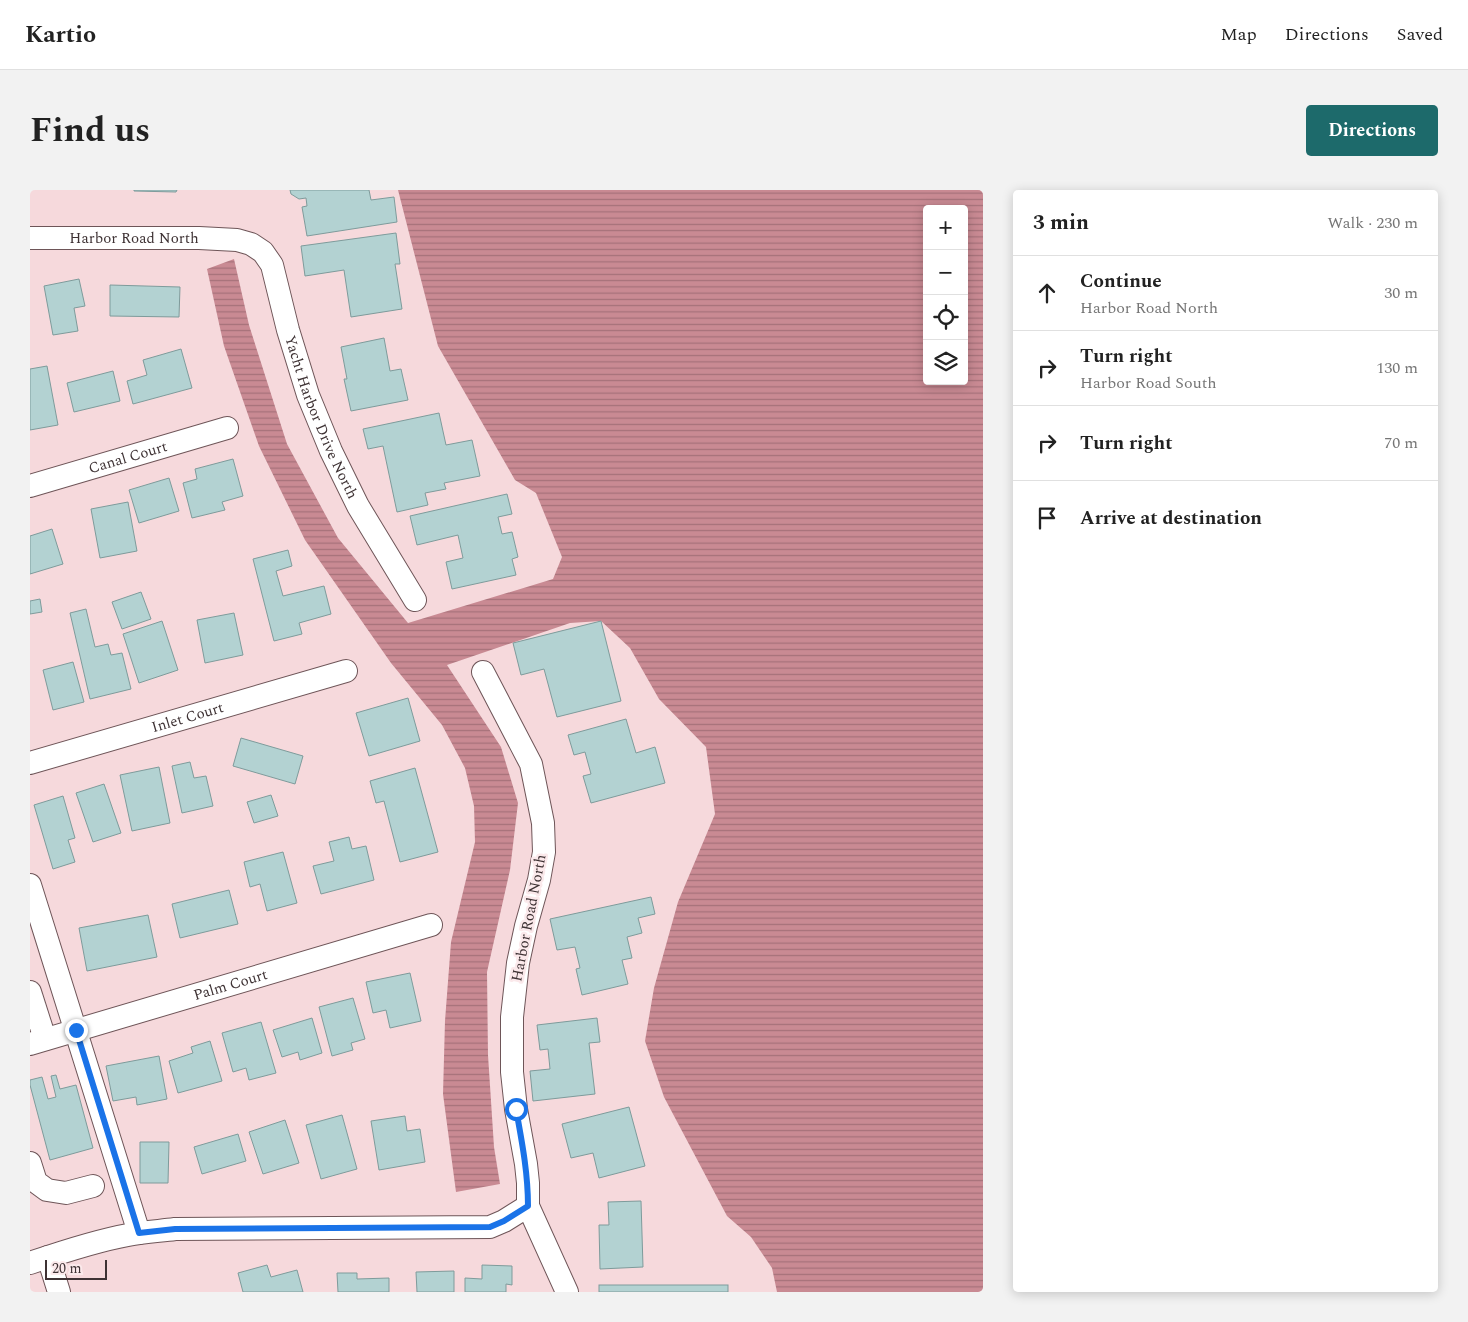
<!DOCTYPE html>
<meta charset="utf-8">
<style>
:root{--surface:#fff;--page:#f2f2f2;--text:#222;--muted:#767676;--line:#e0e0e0;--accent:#1d6a6b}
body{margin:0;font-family:Spectral,serif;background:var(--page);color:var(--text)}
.controls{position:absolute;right:15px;top:15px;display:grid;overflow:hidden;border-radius:5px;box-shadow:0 2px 12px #0003}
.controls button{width:45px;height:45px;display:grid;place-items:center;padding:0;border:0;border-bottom:1px solid var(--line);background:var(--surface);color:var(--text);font:25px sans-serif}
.scale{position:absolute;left:15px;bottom:12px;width:62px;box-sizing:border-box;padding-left:5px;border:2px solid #3e3234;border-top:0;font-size:14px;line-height:18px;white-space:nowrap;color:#3e3234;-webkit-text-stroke:4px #fbe9eb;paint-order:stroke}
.stop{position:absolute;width:15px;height:15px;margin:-11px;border:4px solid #1a73e8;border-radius:50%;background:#fff}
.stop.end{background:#1a73e8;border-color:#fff;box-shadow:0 1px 5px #0008}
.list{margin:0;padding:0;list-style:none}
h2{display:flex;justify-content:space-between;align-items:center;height:65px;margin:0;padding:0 20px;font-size:21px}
h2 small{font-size:16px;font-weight:400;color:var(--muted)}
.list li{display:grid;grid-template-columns:32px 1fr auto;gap:15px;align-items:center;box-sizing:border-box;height:75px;padding:0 20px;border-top:1px solid var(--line)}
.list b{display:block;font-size:19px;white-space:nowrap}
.list p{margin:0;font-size:16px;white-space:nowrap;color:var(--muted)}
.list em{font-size:16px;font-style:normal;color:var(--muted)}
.icon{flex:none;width:28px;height:28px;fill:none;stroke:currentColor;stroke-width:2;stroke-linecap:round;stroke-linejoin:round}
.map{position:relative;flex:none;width:953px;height:1102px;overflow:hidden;border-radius:5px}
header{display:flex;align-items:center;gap:30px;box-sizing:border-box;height:70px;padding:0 25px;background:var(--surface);border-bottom:1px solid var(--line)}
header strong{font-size:24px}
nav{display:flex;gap:28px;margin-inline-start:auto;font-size:18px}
.intro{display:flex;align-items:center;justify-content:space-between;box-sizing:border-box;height:120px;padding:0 30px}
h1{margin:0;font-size:35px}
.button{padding:12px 22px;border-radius:5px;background:var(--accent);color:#fff;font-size:18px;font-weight:700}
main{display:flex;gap:30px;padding:0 30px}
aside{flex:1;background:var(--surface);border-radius:5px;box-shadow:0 2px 12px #0003}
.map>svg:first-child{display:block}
.water{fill:url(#water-rules);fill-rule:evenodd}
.building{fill:#b3d2d2;stroke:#7e9b9b}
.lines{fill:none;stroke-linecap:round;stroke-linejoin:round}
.minor-casing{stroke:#6e5558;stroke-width:24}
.minor{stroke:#fff;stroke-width:22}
.route{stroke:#1a73e8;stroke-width:6}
.labels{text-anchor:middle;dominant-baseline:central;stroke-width:5;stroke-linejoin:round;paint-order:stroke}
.street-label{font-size:15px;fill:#3e3234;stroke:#fbe9eb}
</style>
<header>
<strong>Kartio</strong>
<nav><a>Map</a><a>Directions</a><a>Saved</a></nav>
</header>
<div class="intro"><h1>Find us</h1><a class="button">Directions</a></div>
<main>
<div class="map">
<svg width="953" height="1102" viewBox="0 0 953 1102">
<defs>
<pattern id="water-rules" width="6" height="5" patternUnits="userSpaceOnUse" patternTransform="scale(1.25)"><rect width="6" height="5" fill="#c98a93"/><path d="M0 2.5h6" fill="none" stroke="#a57179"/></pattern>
</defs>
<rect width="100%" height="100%" fill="#f6d9dc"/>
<path class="water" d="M368,0H953V1102H747L742,1078L721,1047L697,1026L634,907L615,851L624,798L648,712L685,624L676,557L629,509L600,458L571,431L540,433L417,475L471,557L488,613L480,680L457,782L458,865L464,957L470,994L426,1002L413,904L415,831L421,752L445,652L444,616L435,578L412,535L361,473L275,350L229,256L194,156L177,79L204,69L219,135L257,254L308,348L378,433L523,389L532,367L506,303L485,290L408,156ZM897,19H934V191H897Z"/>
<g class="building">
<polygon points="104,0 147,0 146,2 104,1"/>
<polygon points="260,0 339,0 341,10 364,7 367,32 277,46 272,17 277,16 276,8 269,9 261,4"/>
<polygon points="366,43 370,74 365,74 372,119 321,127 314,80 275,86 271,56"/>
<polygon points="49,89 55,116 44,118 48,141 23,145 14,96"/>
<polygon points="80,95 150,97 149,127 80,126"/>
<polygon points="354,148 360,181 371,179 378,210 321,221 314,189 317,189 311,157"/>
<polygon points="151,159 162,198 103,214 97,191 117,185 113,170"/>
<polygon points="17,176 28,235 0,240 0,179"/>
<polygon points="83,181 90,211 44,222 37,193"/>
<polygon points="409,223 416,255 442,250 450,286 414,293 416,299 395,303 398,315 367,322 353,256 338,259 333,239"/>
<polygon points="203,269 213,306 192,312 195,320 162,328 153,293 167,289 165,279"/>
<polygon points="139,288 149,321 109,333 99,300"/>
<polygon points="477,304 482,324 468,327 472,344 482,342 488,367 482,369 486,385 422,399 416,372 433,368 428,345 387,355 380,326"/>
<polygon points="98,312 107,361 70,368 61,319"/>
<polygon points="22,339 33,374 0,384 0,346"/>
<polygon points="258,360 262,376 246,381 253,406 294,396 301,424 269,433 272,444 244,451 223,369"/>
<polygon points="111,402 121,429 92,439 82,412"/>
<polygon points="10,409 12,422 0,424 0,411"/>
<polygon points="56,419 65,457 78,454 81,465 92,463 101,499 60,509 40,423"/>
<polygon points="204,423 213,465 175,473 167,430"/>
<polygon points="132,431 148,480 109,493 93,444"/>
<polygon points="571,431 591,511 527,527 514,479 491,485 483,453"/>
<polygon points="43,472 54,512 23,520 13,480"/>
<polygon points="378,508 390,551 339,566 326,523"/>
<polygon points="596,529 606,563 625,557 635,593 561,613 553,586 561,584 555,562 544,565 538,545"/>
<polygon points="211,548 273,566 265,594 203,576"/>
<polygon points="160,572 164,588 176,586 183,616 152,623 142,576"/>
<polygon points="129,577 140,633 102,641 90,585"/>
<polygon points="385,578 408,662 370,672 354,611 346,613 340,591"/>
<polygon points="74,594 91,643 63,652 46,603"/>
<polygon points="241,605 248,626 224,633 217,612"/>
<polygon points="33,606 45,648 38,650 45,672 23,679 4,615"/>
<polygon points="319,647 322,659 336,656 344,690 291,704 283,676 304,671 299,652"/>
<polygon points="253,662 267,713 237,721 230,694 220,697 214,672"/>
<polygon points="199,700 208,734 150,748 142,714"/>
<polygon points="621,707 625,724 608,728 612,743 597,747 602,768 592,770 598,794 552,805 546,779 550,778 545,757 527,760 520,729"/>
<polygon points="118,725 127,767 57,781 49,738"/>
<polygon points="380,783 391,831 360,838 356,820 343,823 336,792"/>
<polygon points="323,808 335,849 321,853 323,860 302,866 289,817"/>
<polygon points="282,828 292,863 270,870 268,862 252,867 243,840"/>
<polygon points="567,828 570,852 559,853 565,904 503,911 500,881 520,879 518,859 510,860 507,835"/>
<polygon points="231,832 246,883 219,890 216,878 203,882 192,843"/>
<polygon points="180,851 192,891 148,903 139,871 163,863 161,857"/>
<polygon points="129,866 137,909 107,915 106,907 83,911 76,876"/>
<polygon points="26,885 30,899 46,895 63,958 20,970 0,895 0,890 12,887 18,909 26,907 21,886"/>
<polygon points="599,917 615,976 569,988 563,963 541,968 532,934"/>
<polygon points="312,925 327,979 291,989 276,935"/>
<polygon points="375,926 377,941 390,939 395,972 349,980 341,931"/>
<polygon points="255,930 269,973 233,984 219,942"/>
<polygon points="208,944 216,971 172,984 164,957"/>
<polygon points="110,952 139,952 138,993 110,993"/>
<polygon points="611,1011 613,1077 570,1079 569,1035 579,1035 578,1012"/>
<polygon points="237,1075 241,1087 267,1080 273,1102 213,1102 208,1083"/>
<polygon points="452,1075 482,1076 482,1095 476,1094 476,1102 435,1102 435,1088 452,1089"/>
<polygon points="424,1081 424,1102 387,1102 386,1082"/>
<polygon points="307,1083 327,1083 327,1089 359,1088 359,1102 308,1102"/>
<rect x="569" y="1095" width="129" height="7"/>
</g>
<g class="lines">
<defs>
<g id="minor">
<path id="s1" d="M0,48H169L207,50L221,54L233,62L242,75L258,140L278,205L301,261L328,316L385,410"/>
<path id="s2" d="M0,296L197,238"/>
<polyline points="453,482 501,574 513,633 514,662 509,690 496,736 488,773 482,827 482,882 486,919 496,974 498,993 498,1016 537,1102"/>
<path id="s3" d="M0,573L316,481"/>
<polyline points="0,695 109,1043"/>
<polyline points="0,802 15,849"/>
<path id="s4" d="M0,854L401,735"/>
<polyline points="0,973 6,992 17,1000 36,1003 63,996"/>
<polyline points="18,1067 29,1102"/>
<path d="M0,1073C32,1062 65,1051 98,1045C114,1042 130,1041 145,1039L460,1037L474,1031L498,1016"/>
</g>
</defs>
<use href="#minor" class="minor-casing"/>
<use href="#minor" class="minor"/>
</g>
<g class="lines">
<path class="route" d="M46,840L109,1043L145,1039L460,1037L474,1031L498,1016C498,983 492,952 486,919"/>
</g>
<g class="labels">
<g class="street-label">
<text stroke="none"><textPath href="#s1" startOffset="104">Harbor Road North</textPath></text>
<text stroke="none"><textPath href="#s1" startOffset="412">Yacht Harbor Drive North</textPath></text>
<text stroke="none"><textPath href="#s2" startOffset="102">Canal Court</textPath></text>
<text stroke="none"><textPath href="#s3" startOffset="164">Inlet Court</textPath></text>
<text transform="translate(499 728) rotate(-79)">Harbor Road North</text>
<text stroke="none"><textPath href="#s4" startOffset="209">Palm Court</textPath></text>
</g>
</g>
</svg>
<div class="controls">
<button>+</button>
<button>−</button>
<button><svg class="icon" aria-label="locate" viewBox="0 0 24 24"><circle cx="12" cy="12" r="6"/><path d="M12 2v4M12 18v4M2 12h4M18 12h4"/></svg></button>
<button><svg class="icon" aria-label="layers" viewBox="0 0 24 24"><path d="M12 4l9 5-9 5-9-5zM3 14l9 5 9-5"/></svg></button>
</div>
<div class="scale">20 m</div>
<div class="stop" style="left:486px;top:919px"></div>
<div class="stop end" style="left:46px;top:840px"></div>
</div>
<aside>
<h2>3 min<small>Walk · 230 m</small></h2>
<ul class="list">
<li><svg class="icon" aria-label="ahead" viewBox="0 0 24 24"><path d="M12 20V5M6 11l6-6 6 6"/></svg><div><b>Continue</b><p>Harbor Road North</p></div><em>30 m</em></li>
<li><svg class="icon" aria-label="right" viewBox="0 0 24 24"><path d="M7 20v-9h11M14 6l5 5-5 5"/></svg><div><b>Turn right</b><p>Harbor Road South</p></div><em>130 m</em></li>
<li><svg class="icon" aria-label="right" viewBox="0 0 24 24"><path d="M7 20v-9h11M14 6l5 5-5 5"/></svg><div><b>Turn right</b></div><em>70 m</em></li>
<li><svg class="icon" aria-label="arrive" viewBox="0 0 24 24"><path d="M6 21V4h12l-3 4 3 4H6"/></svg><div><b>Arrive at destination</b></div></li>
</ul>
</aside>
</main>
